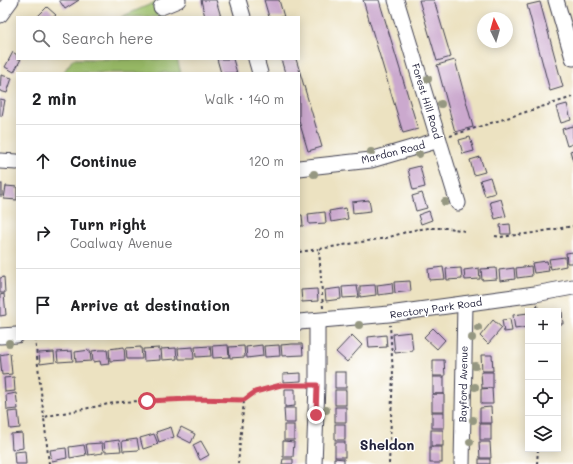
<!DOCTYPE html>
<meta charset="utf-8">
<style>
:root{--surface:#fff;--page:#f2f2f2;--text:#202124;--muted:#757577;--line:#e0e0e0}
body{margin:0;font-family:Mali,sans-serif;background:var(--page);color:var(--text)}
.controls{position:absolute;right:12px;bottom:12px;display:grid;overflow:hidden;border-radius:0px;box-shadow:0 2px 10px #0003}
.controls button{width:36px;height:36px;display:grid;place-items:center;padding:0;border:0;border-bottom:1px solid var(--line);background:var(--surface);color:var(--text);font:20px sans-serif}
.compass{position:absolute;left:477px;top:12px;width:36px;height:36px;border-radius:50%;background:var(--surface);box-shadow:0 2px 10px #0003;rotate:355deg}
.stop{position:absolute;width:12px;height:12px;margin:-9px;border:3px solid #d1495b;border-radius:50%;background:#fff}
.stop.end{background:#d1495b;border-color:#fff;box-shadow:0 1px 4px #0008}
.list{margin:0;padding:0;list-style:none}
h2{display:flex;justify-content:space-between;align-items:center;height:52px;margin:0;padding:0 16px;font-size:17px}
h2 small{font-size:13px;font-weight:400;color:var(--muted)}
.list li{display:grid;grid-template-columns:26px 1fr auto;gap:12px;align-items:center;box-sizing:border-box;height:72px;padding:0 16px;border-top:1px solid var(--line)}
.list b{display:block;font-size:15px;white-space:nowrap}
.list p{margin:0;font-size:13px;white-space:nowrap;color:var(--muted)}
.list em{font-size:13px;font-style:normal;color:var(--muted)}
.icon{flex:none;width:22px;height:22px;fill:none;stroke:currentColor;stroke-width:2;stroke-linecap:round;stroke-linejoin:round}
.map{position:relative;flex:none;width:573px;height:464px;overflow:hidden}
.search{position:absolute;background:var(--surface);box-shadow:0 2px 10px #0003;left:16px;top:16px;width:284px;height:44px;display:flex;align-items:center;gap:10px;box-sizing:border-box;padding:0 14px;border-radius:0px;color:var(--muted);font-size:15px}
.panel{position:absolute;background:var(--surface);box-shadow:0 2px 10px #0003;left:16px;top:72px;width:284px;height:268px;border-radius:0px}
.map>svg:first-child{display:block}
.green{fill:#9ec16b;stroke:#607253}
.building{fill:#cba9ce}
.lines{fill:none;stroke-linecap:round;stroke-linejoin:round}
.minor-casing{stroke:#403f4f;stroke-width:17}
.path{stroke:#403f4f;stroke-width:2;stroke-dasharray:3 3;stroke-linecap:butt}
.minor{stroke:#fff;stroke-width:15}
.tree{fill:#959781}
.route{stroke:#d1495b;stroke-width:5}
.labels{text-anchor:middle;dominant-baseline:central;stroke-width:3;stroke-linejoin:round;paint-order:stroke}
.street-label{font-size:10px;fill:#22223b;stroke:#fff}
.district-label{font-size:14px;font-weight:bold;fill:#22223b;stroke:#fff}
</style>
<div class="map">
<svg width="573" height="464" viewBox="0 0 573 464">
<rect width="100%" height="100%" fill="#fff"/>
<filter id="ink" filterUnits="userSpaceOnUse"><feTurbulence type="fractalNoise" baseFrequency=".025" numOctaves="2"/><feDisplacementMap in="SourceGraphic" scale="8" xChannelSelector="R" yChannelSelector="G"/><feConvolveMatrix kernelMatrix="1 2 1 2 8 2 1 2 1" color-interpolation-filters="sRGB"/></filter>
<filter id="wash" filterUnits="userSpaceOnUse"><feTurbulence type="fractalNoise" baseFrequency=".012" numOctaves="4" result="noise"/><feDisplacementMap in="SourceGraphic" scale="16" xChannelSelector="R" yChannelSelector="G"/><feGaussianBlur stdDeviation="0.9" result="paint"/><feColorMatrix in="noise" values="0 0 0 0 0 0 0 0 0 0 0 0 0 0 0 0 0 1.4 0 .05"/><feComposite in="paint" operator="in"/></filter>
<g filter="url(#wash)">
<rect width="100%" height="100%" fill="#ece2c1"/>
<g class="green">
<polygon points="158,1 164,17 121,17"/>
<polygon points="73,59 177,59 181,73 63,73"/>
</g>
<g id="blocks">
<g class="building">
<polygon points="59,0 79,0 65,9"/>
<polygon points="201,0 216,0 221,17 205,17"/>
<polygon points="264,0 279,0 284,17 269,17"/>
<polygon points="363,0 379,0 418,129 403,133"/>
<polygon points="419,0 434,0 451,57 437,61"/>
<polygon points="540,2 563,87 550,91 527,5"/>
<polygon points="47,7 56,15 54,17 37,17"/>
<polygon points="13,52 17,55 17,59 21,59 14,72 5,67"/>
<polygon points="217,59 233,59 237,73 221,73"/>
<polygon points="281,59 296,59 322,147 308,151 299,121 299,73 285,73"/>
<polygon points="455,60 473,127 455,132 437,65"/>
<polygon points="1,75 12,78 7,93 0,91"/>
<polygon points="0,99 5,100 2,116 0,116"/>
<polygon points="567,104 571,120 561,123 556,107"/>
<polygon points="573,126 573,144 567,146 562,129"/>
<polygon points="470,137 474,151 463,154 459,140"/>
<polygon points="573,150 573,161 570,151"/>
<polygon points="480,157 485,172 474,175 470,160"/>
<polygon points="420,166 425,187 413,190 408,169"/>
<polygon points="490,177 495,193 485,196 480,180"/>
<rect x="0" y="184" width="2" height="12"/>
<polygon points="6,186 17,187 17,200 4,199"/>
<polygon points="422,193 427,208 416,211 412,196"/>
<polygon points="501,199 506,216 495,219 490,202"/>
<polygon points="369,200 371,211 353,213 352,202"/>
<polygon points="346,208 348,219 331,222 329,211"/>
<polygon points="429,211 432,220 421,224 418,215"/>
<polygon points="325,212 326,223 309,224 308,214"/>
<polygon points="299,215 302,215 303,226 299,226"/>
<polygon points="510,224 511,234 501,234 500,225"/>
<polygon points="573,252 573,263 567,263 566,253"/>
<polygon points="565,257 566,266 551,269 549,259"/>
<polygon points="547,261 549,271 534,273 532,263"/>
<polygon points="531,266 532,276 517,278 516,268"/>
<polygon points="443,267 445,279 429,280 428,269"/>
<polygon points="461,268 462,279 447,280 446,269"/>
<polygon points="479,268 480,279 465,280 464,270"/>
<polygon points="496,268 497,279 482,280 481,269"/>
<polygon points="514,268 515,279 500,281 499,270"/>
<polygon points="4,277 5,293 0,293 0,278"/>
<polygon points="410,281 411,291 395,293 394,282"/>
<polygon points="392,283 393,293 378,295 377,285"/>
<polygon points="375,285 376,295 360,297 360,286"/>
<polygon points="357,286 359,297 343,298 342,287"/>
<polygon points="340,288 341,299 326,301 325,290"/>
<polygon points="317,289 318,301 302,302 301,290"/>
<polygon points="4,294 6,315 0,316 0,295"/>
<polygon points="562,310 563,324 558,324 558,311"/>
<polygon points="528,313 528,327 515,329 513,315"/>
<polygon points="510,319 512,331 504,332 502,320"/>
<polygon points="493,320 502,328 488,344 480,336"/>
<polygon points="433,328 445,340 437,349 424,337"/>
<polygon points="411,332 413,351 395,353 393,334"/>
<polygon points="352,335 362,345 347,362 336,352"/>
<polygon points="386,335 387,347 369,348 368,337"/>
<polygon points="292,344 302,344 303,355 282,356 281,345"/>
<polygon points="228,345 229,357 213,358 212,346"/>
<polygon points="262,345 263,356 247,358 246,347"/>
<polygon points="279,345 280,356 265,357 264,346"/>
<polygon points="210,346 211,356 196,357 195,347"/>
<polygon points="244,346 245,357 230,358 229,347"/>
<polygon points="124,347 125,360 110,361 109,349"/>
<polygon points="141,347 142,359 127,359 126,348"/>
<polygon points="193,347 194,359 179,359 178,348"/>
<polygon points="159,348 160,360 144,361 143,349"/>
<polygon points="176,348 177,359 162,360 161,349"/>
<polygon points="90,350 91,361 76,362 75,352"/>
<polygon points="100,350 107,350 109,364 101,365 100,361 93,362 92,351"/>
<polygon points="72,351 73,361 58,362 57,352"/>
<polygon points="54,352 55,362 40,364 39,353"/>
<polygon points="10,353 12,374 2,375 0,355"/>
<polygon points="481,355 492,355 493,371 482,371"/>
<polygon points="433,360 444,360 445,376 433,376"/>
<rect x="335" y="372" width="11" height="16"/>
<polygon points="481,372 493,372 493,388 482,388"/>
<polygon points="301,373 301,381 283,382 283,374"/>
<polygon points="14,377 15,391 5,392 4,378"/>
<rect x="433" y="377" width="11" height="17"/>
<polygon points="492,388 493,404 481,404 481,389"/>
<polygon points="285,389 295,389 295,406 285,407"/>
<rect x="335" y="390" width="11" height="15"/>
<polygon points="16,393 18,409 7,410 6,395"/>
<rect x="432" y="394" width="12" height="17"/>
<rect x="335" y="407" width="11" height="15"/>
<polygon points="491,407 492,423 480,423 480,408"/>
<polygon points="284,408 295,408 295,423 285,423"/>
<polygon points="18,411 20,428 10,429 8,412"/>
<rect x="432" y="412" width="12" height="16"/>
<rect x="335" y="424" width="10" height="16"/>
<rect x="480" y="424" width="11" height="16"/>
<rect x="284" y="425" width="10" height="15"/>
<polygon points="171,427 174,437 159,442 156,432"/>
<polygon points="181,427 195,434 191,443 177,436"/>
<rect x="431" y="430" width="12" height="16"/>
<polygon points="22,433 23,448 12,450 11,434"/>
<polygon points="154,434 158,444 143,449 140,438"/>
<polygon points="137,439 139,450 123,451 122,441"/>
<polygon points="119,440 121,451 105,452 104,442"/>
<polygon points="201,441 209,455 200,460 193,445"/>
<polygon points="283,441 294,442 293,457 283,457"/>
<rect x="335" y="442" width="10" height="15"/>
<polygon points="479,442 490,442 491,458 480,458"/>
<polygon points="102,443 103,453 88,455 86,444"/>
<polygon points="84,445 86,455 70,458 69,447"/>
<rect x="430" y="447" width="12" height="16"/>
<polygon points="66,448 67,458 52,461 50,450"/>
<polygon points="25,451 26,464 15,464 14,452"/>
<polygon points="334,458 344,459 344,464 334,464"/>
<polygon points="283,459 293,459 293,464 282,464"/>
<rect x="479" y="459" width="11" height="5"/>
</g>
</g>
</g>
<g filter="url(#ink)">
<use href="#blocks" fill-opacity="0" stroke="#403f4f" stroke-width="1"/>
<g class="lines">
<defs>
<g id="minor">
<polyline points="238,0 243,17"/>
<polyline points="396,0 458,203"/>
<polyline points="556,0 573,58"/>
<polyline points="161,7 178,0"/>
<polyline points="0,15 11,0"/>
<polyline points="256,59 260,73"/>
<polyline points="0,161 17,162"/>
<polyline points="299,168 371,160 439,140"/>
<polyline points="299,322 389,314 535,294 573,287"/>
<polyline points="0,336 17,335"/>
<polyline points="314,464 317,385 317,321"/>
<polyline points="462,464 465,304"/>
</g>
</defs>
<use href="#minor" class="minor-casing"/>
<g class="path">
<polyline points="450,136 573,97"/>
<polyline points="495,236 500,237 533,233 573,226"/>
<polyline points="299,252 319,249"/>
<polyline points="537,305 538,311"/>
<polyline points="323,308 319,249 386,238 413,230 429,228 448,228 465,231"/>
<polyline points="35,339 44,418"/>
<polyline points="49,464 44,418 48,416 119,402 190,399 244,400"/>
<polyline points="238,464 244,400 255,392 281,385 305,385"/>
<polyline points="389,464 393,374 390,325"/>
<polyline points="537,464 538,449"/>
</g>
<use href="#minor" class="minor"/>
</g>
<g class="tree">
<circle cx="428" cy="79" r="4"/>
<circle cx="441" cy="104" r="4"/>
<circle cx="371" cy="152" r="4"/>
<circle cx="419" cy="154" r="4"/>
<circle cx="314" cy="174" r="4"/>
<circle cx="445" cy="202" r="4"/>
<circle cx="359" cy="325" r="4"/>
<circle cx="478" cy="328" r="4"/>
<circle cx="472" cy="338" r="4"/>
<circle cx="9" cy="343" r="4"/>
<circle cx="475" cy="366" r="4"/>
<circle cx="475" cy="387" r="4"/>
<circle cx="326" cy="410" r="4"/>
<circle cx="473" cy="420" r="4"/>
<circle cx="470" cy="442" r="4"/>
</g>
</g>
<g class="lines" filter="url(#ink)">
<polyline class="route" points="147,401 190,399 244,400 255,392 281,385 317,385 316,415"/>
</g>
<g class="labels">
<g class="street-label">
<text transform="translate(427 101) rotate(73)">Forest Hill Road</text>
<text transform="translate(393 152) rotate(-14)">Mardon Road</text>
<text transform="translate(436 308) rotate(-8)">Rectory Park Road</text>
<text transform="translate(463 384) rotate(-89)">Bayford Avenue</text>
</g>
<g class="district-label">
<text x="387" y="444">Sheldon</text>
</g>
</g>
</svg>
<div class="controls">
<button>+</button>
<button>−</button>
<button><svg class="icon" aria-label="locate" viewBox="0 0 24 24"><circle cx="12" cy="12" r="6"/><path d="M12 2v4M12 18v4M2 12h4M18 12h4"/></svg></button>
<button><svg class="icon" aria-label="layers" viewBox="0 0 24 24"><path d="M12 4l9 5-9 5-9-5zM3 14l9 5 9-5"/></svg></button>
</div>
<svg class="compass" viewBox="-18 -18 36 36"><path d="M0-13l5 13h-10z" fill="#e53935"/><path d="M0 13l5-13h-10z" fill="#757577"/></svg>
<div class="stop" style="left:147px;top:401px"></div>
<div class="stop end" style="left:316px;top:415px"></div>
<div class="search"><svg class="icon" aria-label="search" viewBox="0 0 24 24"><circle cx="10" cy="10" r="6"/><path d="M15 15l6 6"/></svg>Search here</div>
<section class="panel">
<h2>2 min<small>Walk · 140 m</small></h2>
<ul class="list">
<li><svg class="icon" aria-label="ahead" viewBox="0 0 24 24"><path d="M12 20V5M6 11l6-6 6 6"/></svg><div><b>Continue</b></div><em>120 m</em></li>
<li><svg class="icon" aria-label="right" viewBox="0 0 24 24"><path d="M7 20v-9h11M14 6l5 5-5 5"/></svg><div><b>Turn right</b><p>Coalway Avenue</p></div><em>20 m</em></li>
<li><svg class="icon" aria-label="arrive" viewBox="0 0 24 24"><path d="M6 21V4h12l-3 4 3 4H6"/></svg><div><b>Arrive at destination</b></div></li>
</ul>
</section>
</div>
